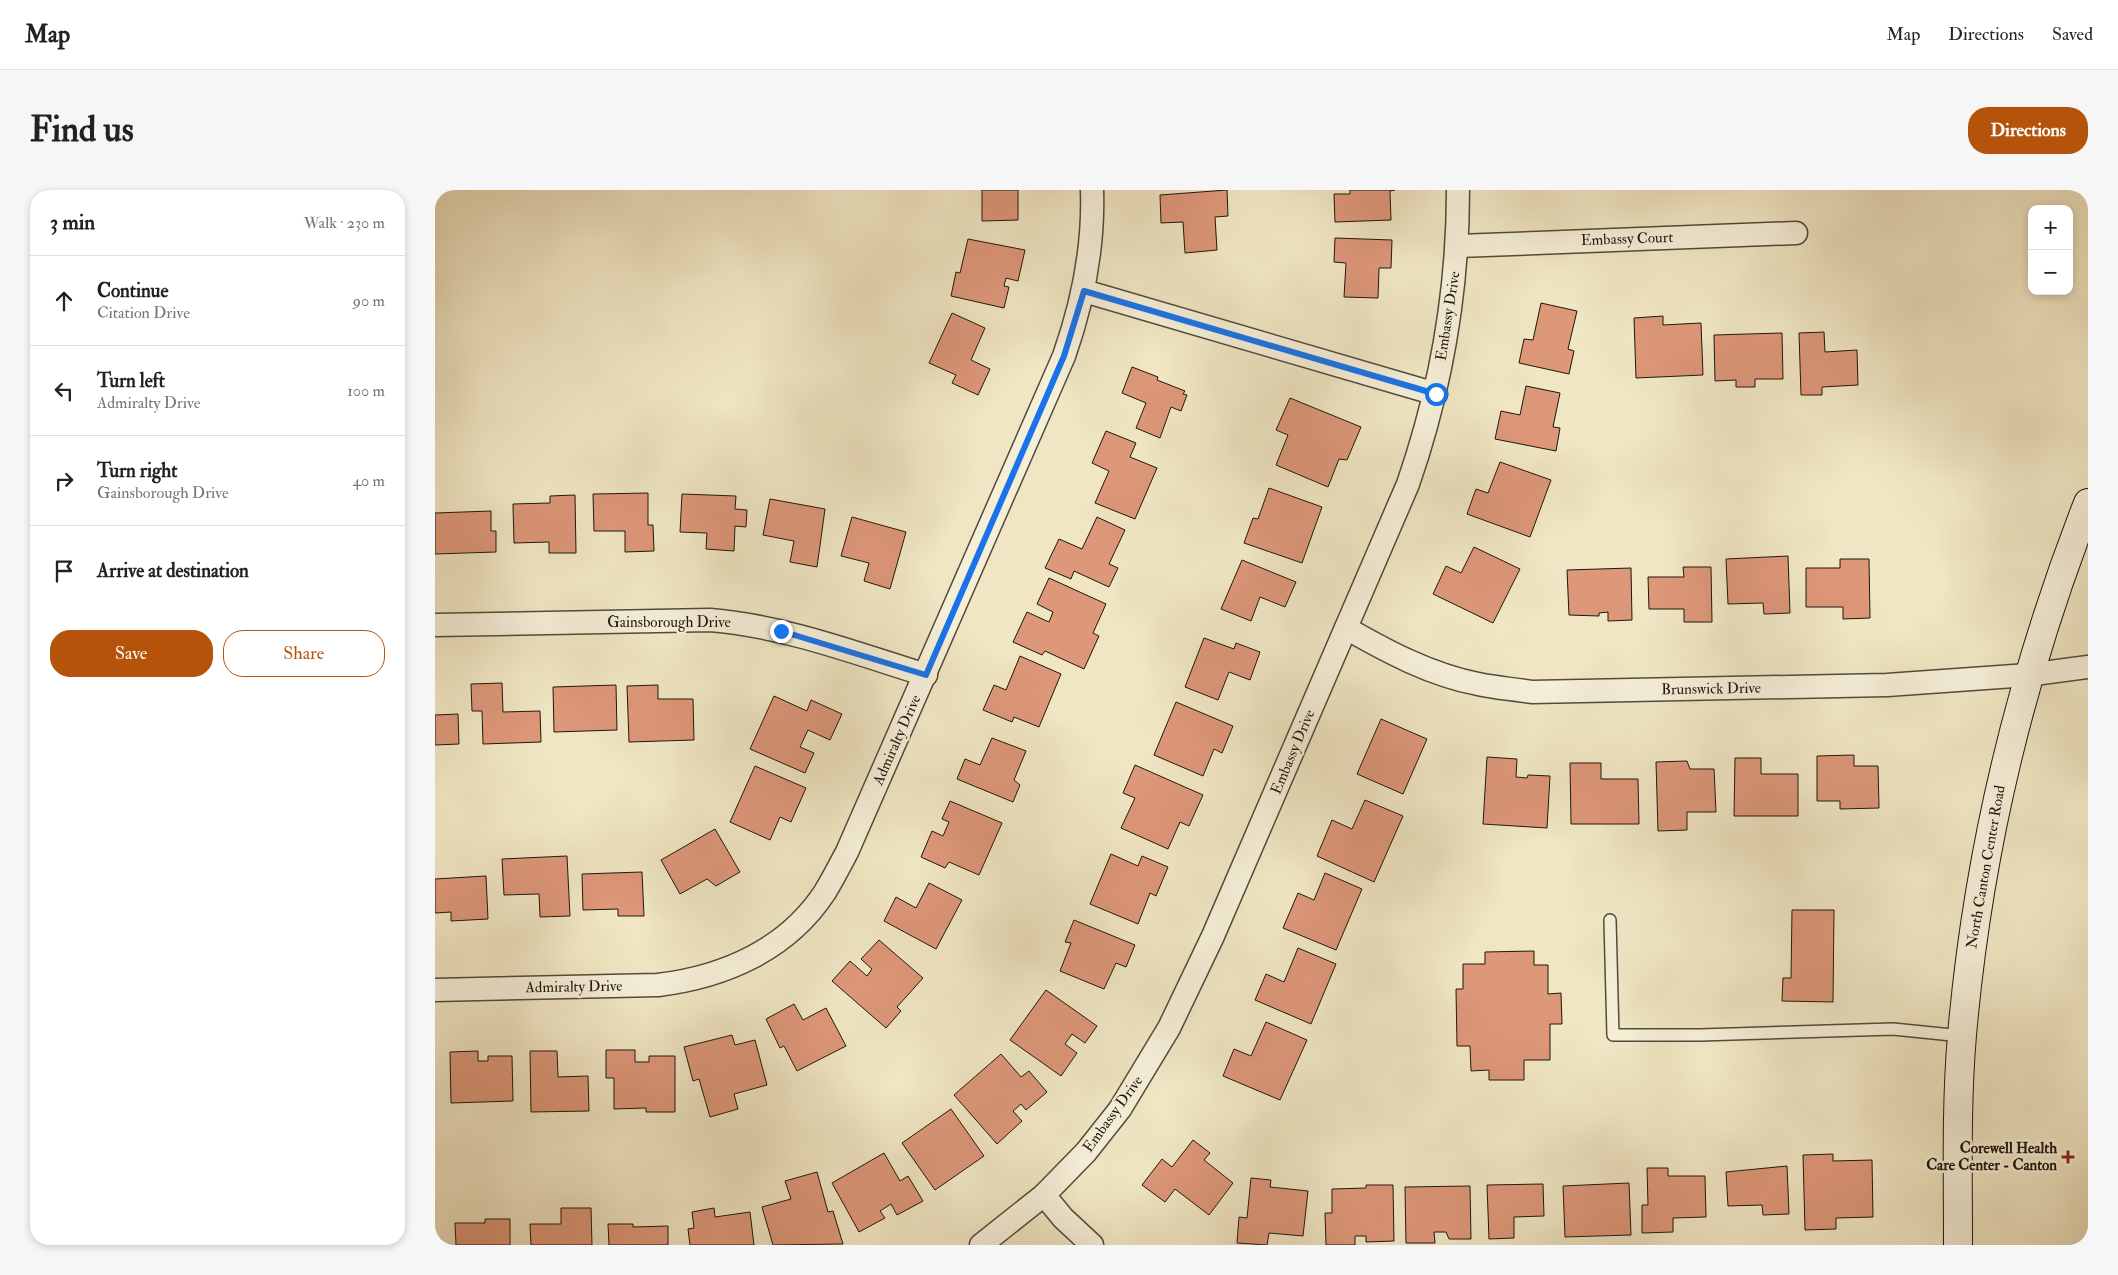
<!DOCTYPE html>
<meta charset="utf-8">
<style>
:root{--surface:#fff;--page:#f6f6f6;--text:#222;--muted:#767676;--line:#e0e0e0;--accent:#b45309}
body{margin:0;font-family:"IM FELL Double Pica",serif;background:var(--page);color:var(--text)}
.controls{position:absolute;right:15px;top:15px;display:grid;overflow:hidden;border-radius:10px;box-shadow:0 2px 8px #0003}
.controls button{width:45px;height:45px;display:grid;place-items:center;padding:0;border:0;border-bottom:1px solid var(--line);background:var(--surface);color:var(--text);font:25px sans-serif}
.stop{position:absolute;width:15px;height:15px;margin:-11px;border:4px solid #1a73e8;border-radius:50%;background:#fff}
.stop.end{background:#1a73e8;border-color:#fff;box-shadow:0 1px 5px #0008}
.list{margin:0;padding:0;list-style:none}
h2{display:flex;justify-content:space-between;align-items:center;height:65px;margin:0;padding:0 20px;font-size:21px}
h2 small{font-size:16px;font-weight:400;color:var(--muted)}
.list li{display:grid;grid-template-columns:32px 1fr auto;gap:15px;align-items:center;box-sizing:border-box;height:90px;padding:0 20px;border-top:1px solid var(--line)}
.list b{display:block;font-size:19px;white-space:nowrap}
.list p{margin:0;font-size:16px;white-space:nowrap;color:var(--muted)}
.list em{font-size:16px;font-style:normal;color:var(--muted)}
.actions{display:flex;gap:10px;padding:15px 20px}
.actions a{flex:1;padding:11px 0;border:1px solid var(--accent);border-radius:20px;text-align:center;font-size:18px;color:var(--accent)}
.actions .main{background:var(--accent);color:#fff}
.icon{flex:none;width:28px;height:28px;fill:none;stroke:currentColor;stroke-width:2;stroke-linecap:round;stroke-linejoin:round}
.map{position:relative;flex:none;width:1653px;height:1055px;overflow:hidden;border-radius:20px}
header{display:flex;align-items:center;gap:30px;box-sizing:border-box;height:70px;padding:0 25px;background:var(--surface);border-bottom:1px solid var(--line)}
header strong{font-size:24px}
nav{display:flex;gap:28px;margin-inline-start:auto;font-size:18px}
.intro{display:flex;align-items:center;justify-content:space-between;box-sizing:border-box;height:120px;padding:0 30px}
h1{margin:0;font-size:35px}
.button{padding:12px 22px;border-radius:20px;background:var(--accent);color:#fff;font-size:18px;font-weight:700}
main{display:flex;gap:30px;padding:0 30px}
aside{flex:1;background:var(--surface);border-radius:20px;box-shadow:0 2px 8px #0003}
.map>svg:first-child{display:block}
.building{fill:#dd9779;stroke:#1f160d}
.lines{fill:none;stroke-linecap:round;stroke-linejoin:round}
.service-casing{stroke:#534a3a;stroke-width:14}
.minor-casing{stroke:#534a3a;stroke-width:25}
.secondary-casing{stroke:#1f160d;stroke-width:30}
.service{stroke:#f5efd8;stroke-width:11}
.minor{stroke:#f5efd8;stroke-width:22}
.secondary{stroke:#f5efd8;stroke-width:28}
.route{stroke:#1a73e8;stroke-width:6}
.poi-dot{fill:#8f2418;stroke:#f5efd8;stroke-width:2}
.labels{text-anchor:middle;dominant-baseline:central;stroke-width:5;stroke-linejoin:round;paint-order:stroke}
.street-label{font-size:15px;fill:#1f160d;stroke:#f5efd8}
.poi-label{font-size:15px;font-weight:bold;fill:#1f160d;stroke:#f5efd8;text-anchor:end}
</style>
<header>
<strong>Map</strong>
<nav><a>Map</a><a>Directions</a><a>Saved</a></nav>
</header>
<div class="intro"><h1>Find us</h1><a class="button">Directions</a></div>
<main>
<aside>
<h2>3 min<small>Walk · 230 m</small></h2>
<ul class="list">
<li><svg class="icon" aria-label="ahead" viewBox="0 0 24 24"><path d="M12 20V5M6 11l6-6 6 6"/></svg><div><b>Continue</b><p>Citation Drive</p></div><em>90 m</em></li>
<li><svg class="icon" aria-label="left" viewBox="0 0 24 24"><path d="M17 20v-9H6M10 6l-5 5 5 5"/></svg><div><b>Turn left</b><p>Admiralty Drive</p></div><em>100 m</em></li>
<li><svg class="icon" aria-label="right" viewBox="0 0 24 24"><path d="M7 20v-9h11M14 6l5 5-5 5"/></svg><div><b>Turn right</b><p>Gainsborough Drive</p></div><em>40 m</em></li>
<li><svg class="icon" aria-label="arrive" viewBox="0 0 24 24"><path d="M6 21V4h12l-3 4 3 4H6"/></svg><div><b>Arrive at destination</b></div></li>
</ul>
<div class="actions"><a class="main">Save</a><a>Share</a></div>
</aside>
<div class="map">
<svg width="1653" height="1055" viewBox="0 0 1653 1055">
<rect width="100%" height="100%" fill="#f0e6c3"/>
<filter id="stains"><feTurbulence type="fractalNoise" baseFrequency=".004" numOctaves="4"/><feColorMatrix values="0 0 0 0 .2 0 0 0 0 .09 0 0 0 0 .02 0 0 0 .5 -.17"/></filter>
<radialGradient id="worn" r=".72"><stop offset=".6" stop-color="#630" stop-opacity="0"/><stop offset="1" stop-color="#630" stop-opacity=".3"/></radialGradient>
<g class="building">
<polygon points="547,0 583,0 583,30 547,31"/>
<polygon points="792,0 793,26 780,27 782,60 750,63 748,32 726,33 725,5"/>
<polygon points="915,0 960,0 955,1 956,30 900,32 899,4 915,4"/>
<polygon points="900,48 957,50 956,78 944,78 943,108 909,107 911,73 899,72"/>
<polygon points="533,49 590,60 583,91 571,88 569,96 574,97 569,118 516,106 521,82 525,83"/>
<polygon points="1106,113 1142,121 1133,159 1139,161 1134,184 1084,173 1089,149 1098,150"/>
<polygon points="517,123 550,138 536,170 555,179 543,205 517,193 521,185 494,173"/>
<polygon points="1228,126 1228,135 1266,133 1268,185 1201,188 1199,128"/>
<polygon points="1389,142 1390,162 1422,160 1423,195 1387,197 1387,205 1366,205 1364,143"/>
<polygon points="1347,143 1348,189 1320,189 1320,197 1301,197 1301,190 1280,191 1279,145"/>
<polygon points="697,177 723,187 722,190 750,201 748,204 752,205 746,221 736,217 725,248 701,238 711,213 687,203"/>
<polygon points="1091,196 1125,203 1118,237 1125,238 1121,261 1060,249 1066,221 1085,225"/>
<polygon points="855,208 926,237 912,270 904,269 893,297 841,275 853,245 841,240"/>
<polygon points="671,241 701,253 695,267 722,278 700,329 660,313 674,281 657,273"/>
<polygon points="1065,272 1116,290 1095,347 1032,324 1041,299 1053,303"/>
<polygon points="834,298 887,317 867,373 809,353 818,328 823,329"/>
<polygon points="213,303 213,335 218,335 219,361 190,362 190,341 159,341 158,304"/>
<polygon points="247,304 301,306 300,319 312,320 311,337 300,336 299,361 271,359 272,343 245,342"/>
<polygon points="140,305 141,363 114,363 114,352 79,353 78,314 115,313 115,306"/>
<polygon points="335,309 390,319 382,377 355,372 359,351 328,345"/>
<polygon points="56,321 56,341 61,341 61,362 0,364 0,323"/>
<polygon points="417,327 471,342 455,399 429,391 434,373 406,366"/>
<polygon points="662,327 690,340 674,374 683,378 674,397 639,381 636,389 610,378 624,349 647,359"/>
<polygon points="1039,357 1085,379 1058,433 998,404 1011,376 1026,383"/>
<polygon points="1353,366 1355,423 1329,424 1328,413 1293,414 1291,369"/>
<polygon points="1405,369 1434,369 1435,428 1408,429 1408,417 1371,417 1371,378 1405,378"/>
<polygon points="807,370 861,392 850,417 825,407 816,431 786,419"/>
<polygon points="1248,377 1276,377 1277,432 1249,432 1249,419 1214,419 1213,387 1249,387"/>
<polygon points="1196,378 1197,430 1173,431 1173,422 1164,423 1164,426 1134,425 1132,380"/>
<polygon points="614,388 671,414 658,443 664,446 649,479 610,461 607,465 578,452 592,422 614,432 618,422 602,414"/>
<polygon points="769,448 799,459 801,453 825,462 815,490 794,482 783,510 750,497"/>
<polygon points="585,466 626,484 604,537 579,527 577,532 548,520 559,495 571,500"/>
<polygon points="67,493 68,522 105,521 106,552 48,554 47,521 37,521 36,494"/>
<polygon points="181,495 182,540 119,542 118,497"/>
<polygon points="223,495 223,509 258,509 259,550 194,552 192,496"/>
<polygon points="339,506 372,521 376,510 407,524 395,550 373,540 365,557 379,563 370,583 315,559"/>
<polygon points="741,512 798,536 787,563 779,559 768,586 719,565"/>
<polygon points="23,524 24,554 0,555 0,525"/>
<polygon points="946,529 992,549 968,604 922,584"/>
<polygon points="557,548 591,561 579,590 585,595 578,612 522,589 530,569 545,575"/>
<polygon points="1419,565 1419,576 1443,576 1444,618 1405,619 1405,611 1382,611 1382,566"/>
<polygon points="1052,567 1082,569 1081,587 1092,588 1093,585 1115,586 1112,638 1048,634"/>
<polygon points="1300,568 1326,568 1326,584 1363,584 1363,626 1299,626"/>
<polygon points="1252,571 1255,579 1279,579 1281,622 1252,622 1252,640 1223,641 1221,572"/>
<polygon points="1135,573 1166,573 1166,589 1203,589 1204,634 1136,634"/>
<polygon points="700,575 768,605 754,636 745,632 733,659 686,638 700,608 688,603"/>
<polygon points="320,576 371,598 356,632 345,627 335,650 295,632"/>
<polygon points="930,610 968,626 939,692 882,666 897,630 917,639"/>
<polygon points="515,611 567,633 544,685 514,672 510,678 486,667 497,641 508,646 514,632 507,629"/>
<polygon points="280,639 305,682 281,696 272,689 245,704 226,670"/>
<polygon points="676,664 703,676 707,666 733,677 721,706 715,703 703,734 655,714"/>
<polygon points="132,666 135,726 105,727 104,704 69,705 67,669"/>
<polygon points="207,682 209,726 183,726 183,719 148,720 147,684"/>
<polygon points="890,683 927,699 901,760 848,738 863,703 879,710"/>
<polygon points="51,686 53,729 16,731 16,722 0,723 0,689"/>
<polygon points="494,693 527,710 501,759 449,731 461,707 481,718"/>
<polygon points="1357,720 1399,720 1398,812 1347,811 1348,788 1356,788"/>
<polygon points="639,730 700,755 691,777 681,773 669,799 625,781 636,753 630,752"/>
<polygon points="444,750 488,788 462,817 466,821 451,838 397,791 415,771 432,786 437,779 426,769"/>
<polygon points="863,758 901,774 876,834 820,810 831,784 849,792"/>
<polygon points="1099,761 1099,775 1113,775 1113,804 1126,803 1127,834 1115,834 1115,870 1089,870 1089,890 1054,890 1054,880 1036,881 1035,856 1022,856 1021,799 1028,799 1028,774 1050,774 1050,762"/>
<polygon points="611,800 662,836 650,853 637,844 630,854 642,863 626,886 575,850"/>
<polygon points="359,814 368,830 391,818 411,856 362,881 349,856 345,858 331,829"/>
<polygon points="831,832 872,850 845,910 788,886 799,859 816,866"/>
<polygon points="297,845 300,855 320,850 332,895 299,904 303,919 275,927 264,889 258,891 249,857"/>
<polygon points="171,860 200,860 200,872 214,872 214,866 240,866 240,922 211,922 211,918 179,919 179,888 171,888"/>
<polygon points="43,861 43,871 53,871 53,866 77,866 78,911 16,913 15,862"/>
<polygon points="95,861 122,861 123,887 153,886 154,921 96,922"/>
<polygon points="566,864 586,887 594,881 612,902 591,920 586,914 578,921 587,931 562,954 519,905"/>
<polygon points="516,919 549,966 500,1000 467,953"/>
<polygon points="758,950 775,963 769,970 798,993 774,1025 740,999 730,1012 707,995 727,969 737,977"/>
<polygon points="449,963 465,991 473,986 488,1011 462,1025 456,1014 445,1021 450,1028 424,1042 397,993"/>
<polygon points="1398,964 1398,971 1437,970 1438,1027 1401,1028 1401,1039 1370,1040 1368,965"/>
<polygon points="1352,976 1354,1024 1328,1025 1327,1015 1293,1016 1291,982"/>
<polygon points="1212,978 1233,978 1233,986 1270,986 1271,1027 1238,1028 1238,1042 1207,1043 1207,1015 1213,1015"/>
<polygon points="382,982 393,1022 398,1021 408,1054 338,1055 327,1017 356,1009 350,991"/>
<polygon points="816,988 836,990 835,997 873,1001 868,1046 834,1043 832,1055 802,1053 804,1027 812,1028"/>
<polygon points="1194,993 1196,1045 1130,1047 1128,996"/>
<polygon points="1108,994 1109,1026 1079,1027 1079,1048 1054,1049 1052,995"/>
<polygon points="931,995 958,995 959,1051 931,1052 931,1046 920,1046 920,1055 891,1055 890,1023 897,1023 897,999 931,998"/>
<polygon points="1035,996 1036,1049 1014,1049 1011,1042 999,1042 1000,1053 971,1053 970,997"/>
<polygon points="126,1018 156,1018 157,1055 96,1055 95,1034 126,1034"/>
<polygon points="279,1018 280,1027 315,1022 319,1055 255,1055 253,1039 259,1038 257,1022"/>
<polygon points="50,1029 75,1029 75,1055 21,1055 20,1033 50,1033"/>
<polygon points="173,1034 198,1034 198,1037 233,1036 233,1055 174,1055"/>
</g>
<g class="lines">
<defs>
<polyline id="service" points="1175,730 1178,845 1265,845 1458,839 1527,846"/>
<g id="minor">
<polyline points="1023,56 1361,43"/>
<polyline points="649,101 1001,204"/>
<path d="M0,435L275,430C349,436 420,463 491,485"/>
<path d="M911,438C953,462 996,485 1043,494C1061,498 1079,499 1097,502L1452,495L1593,485L1653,477"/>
<path d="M0,800L223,795C289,787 352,760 390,702C398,689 405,675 412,662L629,166C648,112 659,58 657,0"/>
<polyline points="609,1005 628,1028 657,1055"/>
<path d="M546,1055L609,1005L651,962L685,919L734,838L778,746L973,294C1006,199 1023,101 1023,0"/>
</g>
<path id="secondary" d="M1523,1055C1523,985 1521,915 1527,845C1543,662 1586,484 1653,313"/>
</defs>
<use href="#service" class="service-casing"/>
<use href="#minor" class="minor-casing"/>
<use href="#secondary" class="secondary-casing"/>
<use href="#service" class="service"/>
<use href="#minor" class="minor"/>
<use href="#secondary" class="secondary"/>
</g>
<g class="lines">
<polyline class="route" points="346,441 491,485 629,166 649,101 1001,204"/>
</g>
<path class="poi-dot" d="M1630.5 959.5h5v5h5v5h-5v5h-5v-5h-5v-5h5z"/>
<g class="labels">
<g class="street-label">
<text transform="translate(1192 49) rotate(-2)">Embassy Court</text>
<text transform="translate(1013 126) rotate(-81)">Embassy Drive</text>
<text x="234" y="432">Gainsborough Drive</text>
<text transform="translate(1276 499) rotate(-1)">Brunswick Drive</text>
<text transform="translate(462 550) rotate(-66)">Admiralty Drive</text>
<text transform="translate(858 562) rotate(-67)">Embassy Drive</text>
<text transform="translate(1551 677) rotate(-80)">North Canton Center Road</text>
<text transform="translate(139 797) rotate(-1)">Admiralty Drive</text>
<text transform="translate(678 924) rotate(-54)">Embassy Drive</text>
</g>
<g class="poi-label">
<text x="1622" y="958">Corewell Health<tspan x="1622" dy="17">Care Center - Canton</tspan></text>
</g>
</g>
<rect width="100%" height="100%" filter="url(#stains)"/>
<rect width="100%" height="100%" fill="url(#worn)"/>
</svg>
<div class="controls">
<button>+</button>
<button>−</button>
</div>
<div class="stop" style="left:1001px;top:204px"></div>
<div class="stop end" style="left:346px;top:441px"></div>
</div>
</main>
